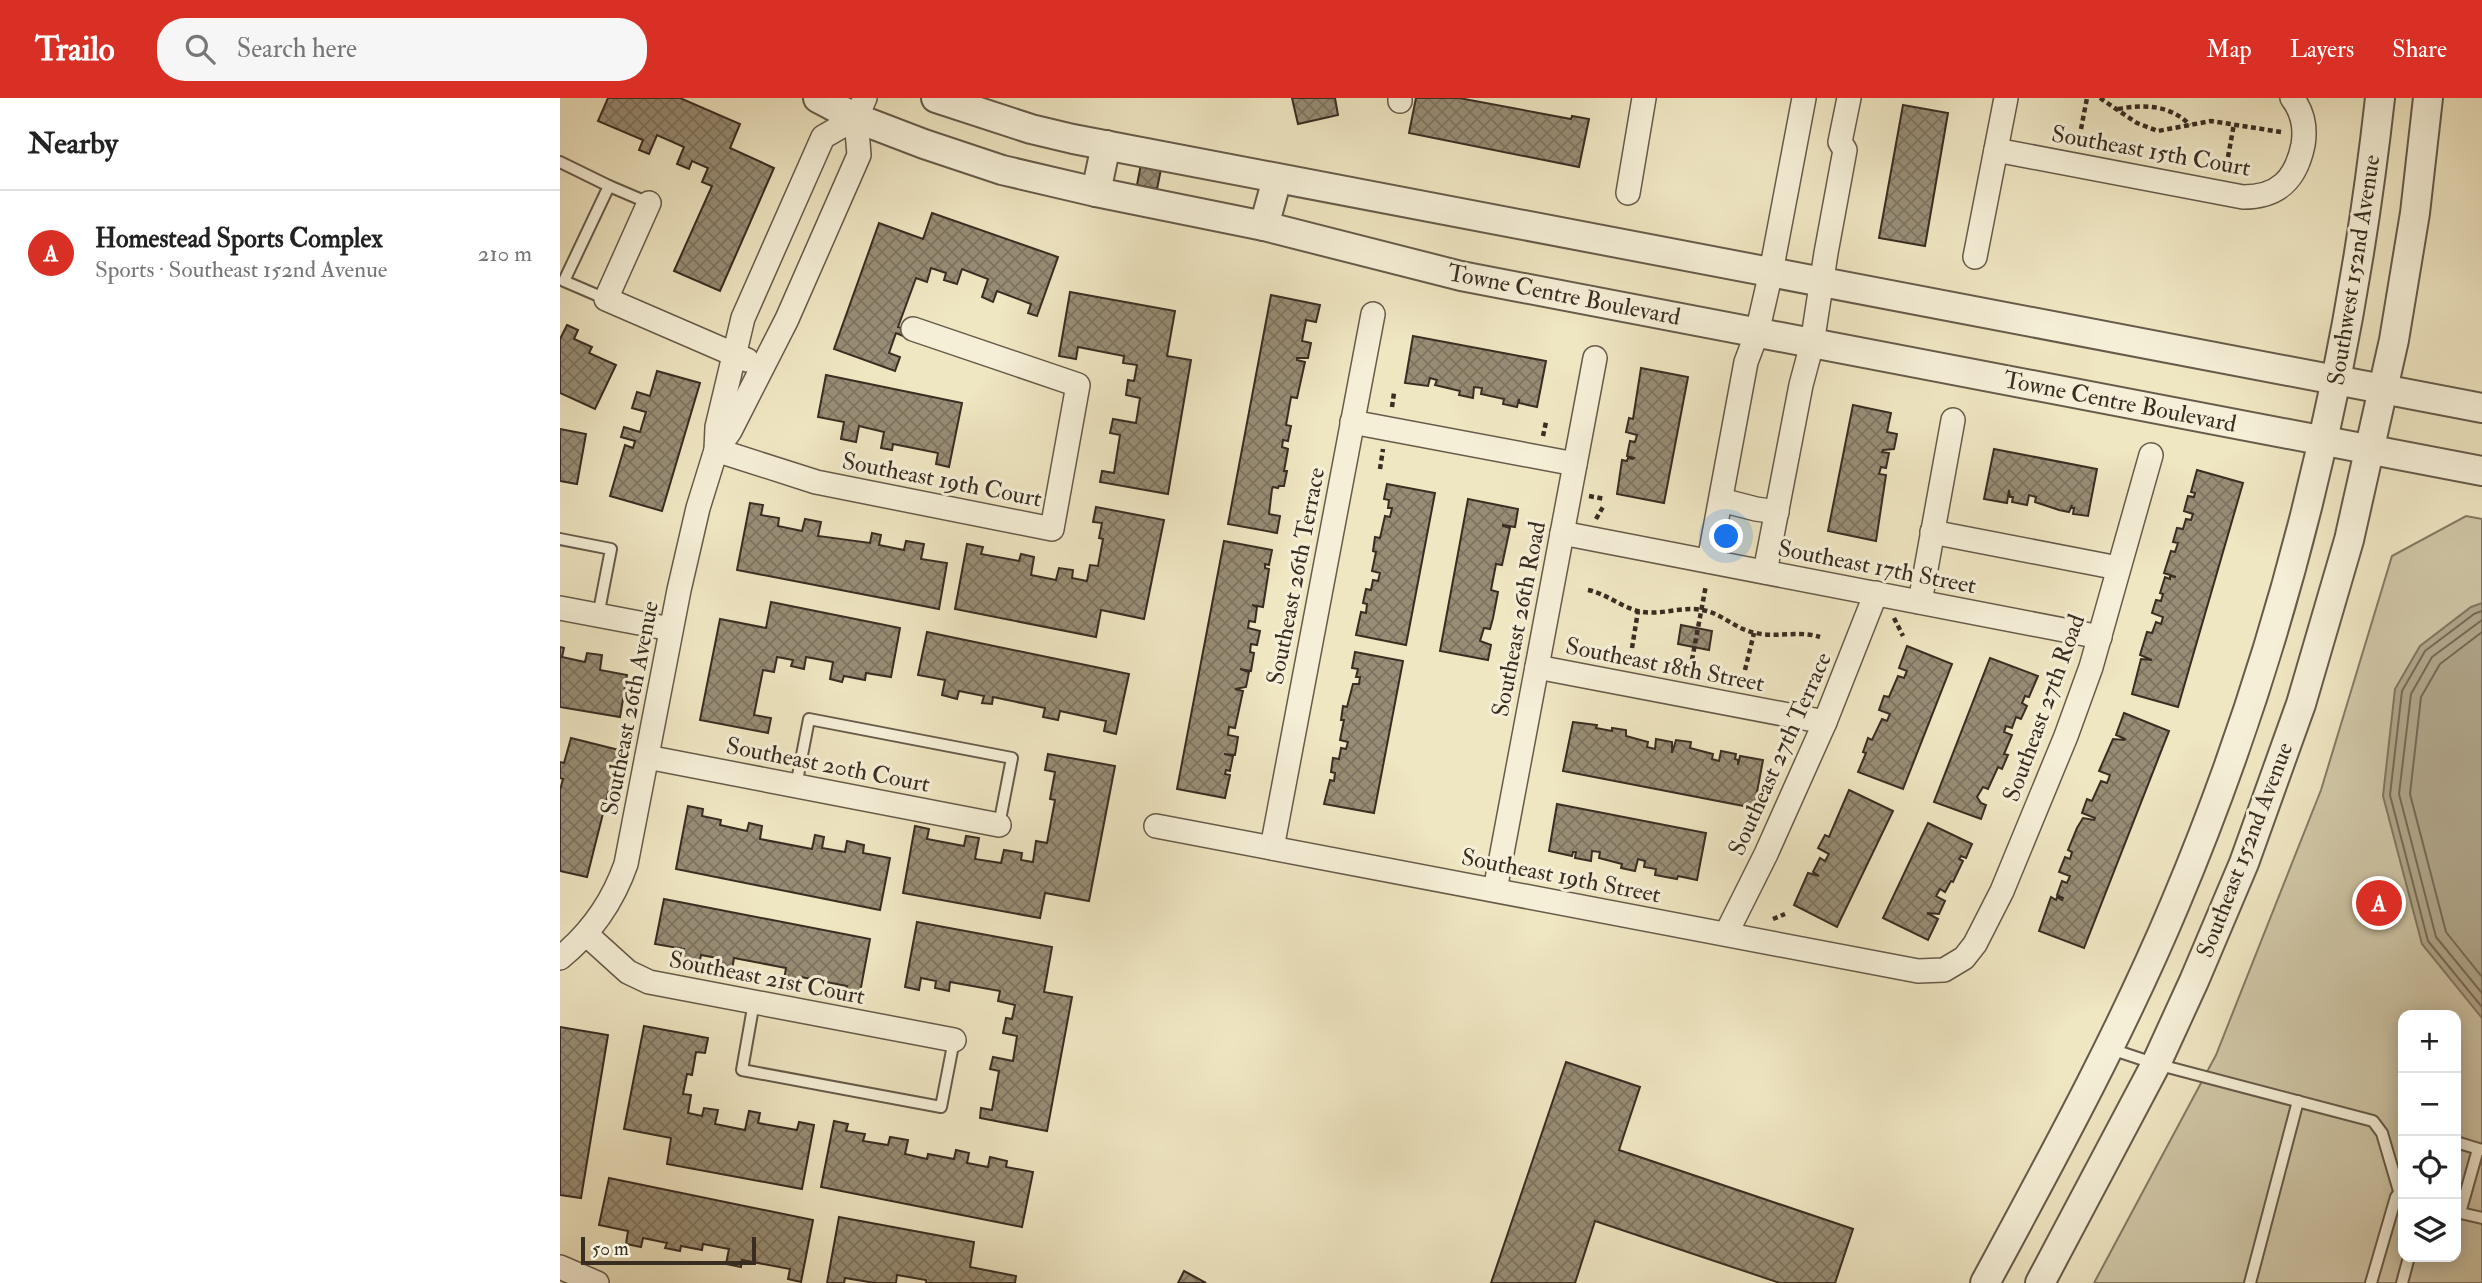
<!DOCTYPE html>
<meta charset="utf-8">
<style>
:root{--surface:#fff;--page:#f6f6f6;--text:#222;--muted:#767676;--line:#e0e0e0;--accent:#d93025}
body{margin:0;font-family:"IM FELL Double Pica",serif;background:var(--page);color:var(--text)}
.controls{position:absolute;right:21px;bottom:21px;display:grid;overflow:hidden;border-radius:14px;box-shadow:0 4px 18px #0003}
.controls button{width:63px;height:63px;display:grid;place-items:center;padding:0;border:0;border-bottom:2px solid var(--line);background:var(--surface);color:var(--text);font:35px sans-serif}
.scale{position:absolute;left:21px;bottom:18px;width:175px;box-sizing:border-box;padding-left:7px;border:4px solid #392d22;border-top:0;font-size:19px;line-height:24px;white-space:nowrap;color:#392d22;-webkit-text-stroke:5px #f5efd7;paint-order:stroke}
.you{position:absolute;left:1167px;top:439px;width:24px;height:24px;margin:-18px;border:5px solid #fff;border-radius:50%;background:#1a73e8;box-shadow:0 0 0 10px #1a73e833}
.badge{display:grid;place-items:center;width:46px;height:46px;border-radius:50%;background:var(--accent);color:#fff;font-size:23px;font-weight:700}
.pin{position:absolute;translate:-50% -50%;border:4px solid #fff;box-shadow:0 2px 7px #0006}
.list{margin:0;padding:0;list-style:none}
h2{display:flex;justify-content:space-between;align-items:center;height:91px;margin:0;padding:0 28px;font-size:30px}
h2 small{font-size:23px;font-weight:400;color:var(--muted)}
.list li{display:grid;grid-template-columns:46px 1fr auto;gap:21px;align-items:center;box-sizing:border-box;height:126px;padding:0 28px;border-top:2px solid var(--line)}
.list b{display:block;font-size:26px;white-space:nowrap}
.list p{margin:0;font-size:23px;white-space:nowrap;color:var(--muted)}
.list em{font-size:23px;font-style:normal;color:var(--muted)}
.icon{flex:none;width:38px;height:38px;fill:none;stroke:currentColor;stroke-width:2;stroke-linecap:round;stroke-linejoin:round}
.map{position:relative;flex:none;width:1922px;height:1185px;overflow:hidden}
header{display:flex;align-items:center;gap:42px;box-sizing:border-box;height:98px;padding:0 35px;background:var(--accent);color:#fff}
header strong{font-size:33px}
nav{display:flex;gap:38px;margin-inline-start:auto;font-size:24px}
.search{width:490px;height:63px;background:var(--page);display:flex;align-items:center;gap:18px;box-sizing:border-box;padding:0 24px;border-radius:28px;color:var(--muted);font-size:26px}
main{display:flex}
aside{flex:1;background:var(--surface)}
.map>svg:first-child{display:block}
.green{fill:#d0c7a7;stroke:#847a64;stroke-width:2;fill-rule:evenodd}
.water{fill:#b1a78c;stroke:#817662;stroke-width:2}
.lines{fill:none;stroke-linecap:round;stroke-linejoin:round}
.shore{stroke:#756a57;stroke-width:2}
.building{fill:url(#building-cross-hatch);stroke:#392d22;stroke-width:2}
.service-casing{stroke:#665b4a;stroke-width:14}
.minor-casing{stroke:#665b4a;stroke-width:26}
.tertiary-casing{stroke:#665b4a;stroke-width:32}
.path{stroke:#392d22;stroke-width:4.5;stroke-dasharray:5 3.5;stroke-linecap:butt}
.service{stroke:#f5efd7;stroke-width:10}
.minor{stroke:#f5efd7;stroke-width:23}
.tertiary{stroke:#f5efd7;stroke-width:28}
.labels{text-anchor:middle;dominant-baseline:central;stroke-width:6;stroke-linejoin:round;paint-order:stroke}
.street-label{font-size:24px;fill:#392d22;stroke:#f5efd7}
</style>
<header>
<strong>Trailo</strong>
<div class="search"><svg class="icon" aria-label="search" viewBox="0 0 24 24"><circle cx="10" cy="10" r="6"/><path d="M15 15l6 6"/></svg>Search here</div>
<nav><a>Map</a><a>Layers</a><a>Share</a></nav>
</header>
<main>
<aside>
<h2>Nearby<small></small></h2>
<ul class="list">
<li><span class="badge">A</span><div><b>Homestead Sports Complex</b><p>Sports · Southeast 152nd Avenue</p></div><em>210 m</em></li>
</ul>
</aside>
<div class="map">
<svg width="1922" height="1185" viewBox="0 0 1922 1185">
<defs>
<pattern id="building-cross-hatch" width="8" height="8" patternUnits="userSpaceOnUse" patternTransform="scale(1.75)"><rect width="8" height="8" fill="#988d75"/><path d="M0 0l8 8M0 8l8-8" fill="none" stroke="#7d7460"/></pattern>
</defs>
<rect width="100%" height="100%" fill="#efe6c2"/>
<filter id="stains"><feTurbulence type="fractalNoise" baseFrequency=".00286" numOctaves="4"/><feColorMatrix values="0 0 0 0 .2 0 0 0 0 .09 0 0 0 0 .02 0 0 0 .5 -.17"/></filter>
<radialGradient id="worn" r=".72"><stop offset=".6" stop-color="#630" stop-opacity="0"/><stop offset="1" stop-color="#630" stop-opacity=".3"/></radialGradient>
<path class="green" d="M1906,418L1922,421V1185H1534L1656,957L1761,692L1832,458ZM1843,917H1896V1159H1843Z"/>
<polygon class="water" points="1922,505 1922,920 1862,846 1823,698 1835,591 1860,548 1911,509"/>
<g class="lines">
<g class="shore">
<polyline points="1922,513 1914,516 1865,553 1842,593 1830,697 1868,843 1922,909"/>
<polyline points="1922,522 1872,559 1851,596 1839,696 1876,839 1922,895"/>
<polyline points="1922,534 1880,566 1861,599 1850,696 1886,834 1922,879"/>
</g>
</g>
<g class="building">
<polygon points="48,0 120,0 180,26 170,50 214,70 160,193 114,173 152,88 142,84 148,70 132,63 129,71 117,66 124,49 97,37 89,56 79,52 83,42 38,23"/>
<polygon points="732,0 775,0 778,17 738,26"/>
<polygon points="856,0 899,0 1011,21 1012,18 1029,21 1019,69 849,35"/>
<polygon points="1343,7 1388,15 1365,148 1319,140"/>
<polygon points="581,66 601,71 597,91 577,87"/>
<polygon points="372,115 498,159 477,218 468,215 471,206 437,193 433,204 422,199 428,181 402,171 397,186 384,182 386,175 371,170 367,184 356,180 338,229 346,231 343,238 336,235 329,255 340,259 335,273 274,251 319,125 363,141"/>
<polygon points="510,194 615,213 607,258 631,262 608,396 540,384 542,373 554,375 560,337 550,335 553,321 576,325 580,300 566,297 568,282 574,283 577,267 563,265 564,258 518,249 516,261 499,258"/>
<polygon points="711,197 760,207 756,224 746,222 742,243 751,245 748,260 737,260 737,262 745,264 737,300 731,299 726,327 731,328 728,343 723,342 722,349 728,351 724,373 727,373 724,388 719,388 718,390 713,389 712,391 709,416 720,418 717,435 668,426"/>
<polygon points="7,227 18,232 14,241 32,249 29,255 56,267 35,311 0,295 0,241"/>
<polygon points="853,238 986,263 977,309 959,305 959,301 957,309 943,306 944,301 921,296 922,290 914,289 913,300 899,297 900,293 875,287 877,282 870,280 868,288 845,285"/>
<polygon points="1081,270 1128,279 1104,405 1057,396 1062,362 1067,363 1068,360 1073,361 1074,360 1067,358 1070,343 1075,344 1077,337 1066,334 1069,320 1073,321"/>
<polygon points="97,273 140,285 102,413 50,398 65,347 73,350 75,343 61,339 64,329 80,334 86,314 72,310 77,294 90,298"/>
<polygon points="266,277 402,305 389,369 376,366 378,355 333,346 332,352 321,350 324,334 299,328 296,344 281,341 284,324 258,319"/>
<polygon points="1293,307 1331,315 1327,334 1337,336 1334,351 1323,352 1322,354 1329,355 1326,370 1321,369 1319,376 1326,377 1316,443 1268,433"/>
<polygon points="0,331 26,336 17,386 0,383"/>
<polygon points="1434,351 1537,371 1528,418 1513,416 1514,410 1511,410 1512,407 1509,414 1499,412 1475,404 1476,399 1469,397 1467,407 1452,404 1453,399 1450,399 1449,392 1447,405 1424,401"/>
<polygon points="1637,372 1683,385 1618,609 1572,596 1581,561 1592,562 1580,557 1587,534 1592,535 1596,524 1601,526 1603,519 1592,515 1596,502 1601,503 1603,496 1600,495 1605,479 1610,481 1610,478 1616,479 1604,475 1611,453 1615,454 1618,445 1613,444 1617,430 1623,431 1626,421 1631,422 1633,416 1624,413 1628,398 1634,399 1635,395 1631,394"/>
<polygon points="827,386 875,395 846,547 796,537 801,514 806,515 807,506 803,505 806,491 811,492 813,482 818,483 820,475 812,473 816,454 813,453 815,439 820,440 825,418 830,419 832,410 828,410 829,402 824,401"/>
<polygon points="908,401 958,411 955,429 943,427 943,428 950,430 942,467 936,466 931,492 938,494 933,520 930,531 924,530 920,543 931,547 928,562 880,553"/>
<polygon points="190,405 203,407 201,417 219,420 218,428 242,433 245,421 261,424 258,438 310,445 312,435 321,437 319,447 344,452 346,443 364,446 361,461 387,465 379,511 177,472"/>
<polygon points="536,409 604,422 584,521 541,512 536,539 395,511 407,446 423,449 421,456 459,463 461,456 474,459 471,477 496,482 499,470 513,472 512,480 527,483 530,467 538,468 543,441 539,440 542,425 533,424"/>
<polygon points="664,443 712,452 709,467 705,466 705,470 709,471 703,509 692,507 697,509 695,524 689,523 688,530 700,533 697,547 691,546 690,554 694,555 691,573 680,571 689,574 686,589 675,591 683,593 675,630 669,629 668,637 678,639 675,657 664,656 673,658 670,673 666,672 665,676 670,677 665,700 617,691"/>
<polygon points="211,504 340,530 331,579 306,575 305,582 284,578 282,584 270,581 273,564 246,559 244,571 231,568 233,562 217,559 214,574 203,572 194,617 211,620 208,635 140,622 160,521 206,530"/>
<polygon points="1121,527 1152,533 1149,552 1118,546"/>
<polygon points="367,534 569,576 556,636 544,633 546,623 500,613 498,622 483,619 485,610 433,599 432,606 422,605 424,598 399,593 397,601 382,597 385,582 358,577"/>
<polygon points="1347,548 1392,566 1343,691 1298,674 1306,655 1303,654 1308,640 1312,642 1322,621 1327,623 1330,616 1319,612 1324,598 1329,599 1338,578 1344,580 1347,573 1339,570"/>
<polygon points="0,549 4,550 2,559 25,564 27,555 42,557 40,572 67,577 60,619 0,609"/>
<polygon points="795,554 843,563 814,715 764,706 770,682 774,683 775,675 771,674 773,660 779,661 781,650 786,651 788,644 780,642 784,622 781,622 783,608 787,609 793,586 799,586 800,579 796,579 798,571 792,570"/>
<polygon points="1430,560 1478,578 1469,599 1465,598 1462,605 1467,608 1461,621 1456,619 1452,630 1446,628 1444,634 1452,637 1444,656 1448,657 1442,671 1438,669 1428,691 1423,689 1417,699 1421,705 1426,707 1421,721 1374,704"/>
<polygon points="1564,615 1609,633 1524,850 1479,833 1491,799 1496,802 1497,799 1502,802 1503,800 1497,797 1502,783 1507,785 1510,778 1499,774 1505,759 1510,761 1512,754 1508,752 1517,730 1523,720 1534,722 1535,720 1522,715 1527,701 1532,703 1541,683 1547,685 1550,677 1539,673 1553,641 1564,642 1565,641 1556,637"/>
<polygon points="1013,624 1037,627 1036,630 1052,633 1052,630 1066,632 1066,638 1088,644 1087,649 1095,651 1096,641 1112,644 1112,655 1116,642 1131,644 1130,650 1153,656 1152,661 1159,663 1161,653 1176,656 1175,661 1178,662 1178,667 1180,658 1203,662 1194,710 1003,673"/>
<polygon points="11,640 59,652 27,779 0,773 0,692 3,681 0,680 0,664 4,665"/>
<polygon points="488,656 555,668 529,803 485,795 480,820 343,795 355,728 369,731 367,741 404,748 406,738 419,740 415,761 441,765 444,752 462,755 461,762 473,764 476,743 487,745 495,702 490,701 495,674 485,672"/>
<polygon points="1289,692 1333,713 1277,829 1234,807 1248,775 1259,778 1253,774 1260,760 1265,763 1269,756 1258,750 1265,737 1269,739"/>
<polygon points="997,706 1146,735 1137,782 1118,778 1117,781 1095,777 1096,771 1084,769 1085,763 1078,761 1075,773 1061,770 1062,766 1039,760 1040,754 1032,753 1031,763 1015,760 1016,754 1013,754 1012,758 989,753"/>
<polygon points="128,708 143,711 142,718 161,722 160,727 187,733 189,725 202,728 200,741 252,751 255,737 264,739 262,750 285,754 287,743 304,747 303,755 330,760 320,812 116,771"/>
<polygon points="1368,725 1412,746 1406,760 1401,758 1399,761 1403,763 1393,784 1391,783 1385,794 1380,791 1376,798 1385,803 1379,816 1367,815 1378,821 1368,842 1323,820"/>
<polygon points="104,801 310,841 299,900 285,897 287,888 241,879 239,885 224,882 226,870 174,860 172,872 160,870 162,861 141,857 139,867 121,864 124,851 95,846"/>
<polygon points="357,824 492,849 484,894 512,899 487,1033 420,1020 421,1010 432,1012 439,973 430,971 433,959 453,963 457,938 443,935 446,920 452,921 455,907 438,903 440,893 390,884 389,893 375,890 376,883 361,880 359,892 345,889"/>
<polygon points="84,928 148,940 145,955 136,954 132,977 127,976 123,996 131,997 128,1015 142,1018 144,1010 158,1012 155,1026 185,1032 189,1013 200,1015 198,1025 237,1032 239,1024 254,1027 242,1091 107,1066 111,1040 64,1031"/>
<polygon points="0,929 48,937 21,1100 0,1097"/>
<polygon points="1006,964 1080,989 1059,1052 1293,1131 1275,1185 1220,1185 1035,1123 1015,1185 931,1185"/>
<polygon points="274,1023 288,1026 286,1033 305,1036 303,1043 328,1047 330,1039 348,1042 345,1056 367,1061 368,1056 394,1061 396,1052 409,1055 407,1065 428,1069 430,1059 447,1063 446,1069 473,1074 462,1129 261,1089"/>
<polygon points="49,1080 253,1122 241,1184 228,1181 230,1171 182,1162 181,1169 166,1166 169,1151 143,1146 142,1152 121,1148 120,1153 105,1150 107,1145 83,1140 81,1149 66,1146 68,1133 39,1127"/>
<polygon points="279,1119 414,1144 410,1169 456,1178 455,1185 366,1185 366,1182 337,1177 336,1185 315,1185 285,1180 284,1185 267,1185"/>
<polygon points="624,1173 646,1185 618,1185"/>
</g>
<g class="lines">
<defs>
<g id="service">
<polyline points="0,64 49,88 4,183 46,201"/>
<polyline points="49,88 89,105"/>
<polyline points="0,441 51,451 38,518"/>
<polyline points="236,688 249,621 452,660 439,727"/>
<polyline points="194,904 182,972 381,1009 394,942"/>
<polyline points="1551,951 1596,966 1813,1023 1822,1035 1839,1093"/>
<polyline points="1896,1044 1922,1052"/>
<polyline points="1896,1114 1922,1120"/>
<polyline points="1900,1115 1918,1051"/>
<polyline points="1690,1185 1738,1003"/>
<polyline points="1811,1185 1836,1099 1843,1089"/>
<polyline points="1842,1185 1849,1159"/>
</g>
<g id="minor">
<polyline points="840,0 840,3"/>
<path d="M1436,52L1683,99C1719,99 1736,81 1743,47C1746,29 1743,14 1732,0"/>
<polyline points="1068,95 1084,0"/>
<polyline points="89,105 46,201 187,262"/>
<polyline points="1415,159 1446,0"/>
<polyline points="792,324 1015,366"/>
<polyline points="160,347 170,333 227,221 299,57 296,20 305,0"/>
<polyline points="156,352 256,384 492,431 518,287 353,231"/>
<polyline points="1161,402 1196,411 1217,414"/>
<polyline points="1372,434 1558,470"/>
<polyline points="1002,435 1540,539"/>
<polyline points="1149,463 1186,264 1197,235 1211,174 1244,0"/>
<polyline points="1205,474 1241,287 1252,246 1266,155 1285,52 1280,44 1289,0"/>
<polyline points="1360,504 1393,322"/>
<polyline points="0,510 111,531"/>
<polyline points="977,569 1265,624"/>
<polyline points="87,659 439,727"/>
<polyline points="596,728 1358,873 1384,872 1404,860 1415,846 1442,793 1506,638 1531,569 1591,357"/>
<polyline points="712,750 813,216"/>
<polyline points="935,792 1035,260"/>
<polyline points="26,836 68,874 89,884 394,942"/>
<polyline points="1166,836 1206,756 1265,624 1316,495"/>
<path d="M0,860C31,835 53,803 66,766L119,492L138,410L156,352L157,329L183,220L263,39L296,20"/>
<polyline points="0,1169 37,1185"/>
</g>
<g id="tertiary">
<polyline points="258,0 296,20 364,46 442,72 536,94 704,128 901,178 1922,373"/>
<polyline points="376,0 471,31 513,41 1922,310"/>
<polyline points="536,94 546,47"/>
<polyline points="704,128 717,81"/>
<path d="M1425,1185C1492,1061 1560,937 1615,806C1724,548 1789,279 1820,0"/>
<polyline points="1480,1185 1596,966 1634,883 1684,765 1741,606 1789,442 1834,242 1855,115 1868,0"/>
</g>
</defs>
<use href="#service" class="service-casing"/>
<use href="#minor" class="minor-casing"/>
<use href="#tertiary" class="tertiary-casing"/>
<g class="path">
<polyline points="1540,0 1577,25 1598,33 1651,23 1721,34"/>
<path d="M1558,11C1585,6 1610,7 1630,27"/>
<polyline points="1521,31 1527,0"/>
<polyline points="1668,59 1674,26"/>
<polyline points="832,309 834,295"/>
<polyline points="983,338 986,324"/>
<polyline points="820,371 823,351"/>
<polyline points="1029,398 1045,401"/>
<polyline points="1036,421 1044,407"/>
<path d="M1028,492C1048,496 1063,511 1083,514C1104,517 1125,507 1147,513C1165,518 1177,532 1196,535C1217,540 1239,532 1260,539"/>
<polyline points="1334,520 1343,538"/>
<polyline points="1072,550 1078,513"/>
<polyline points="1132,562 1146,487"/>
<polyline points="1185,572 1194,535"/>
<polyline points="1213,821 1225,816"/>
</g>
<use href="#service" class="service"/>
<use href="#minor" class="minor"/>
<use href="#tertiary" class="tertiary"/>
</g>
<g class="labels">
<g class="street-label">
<text transform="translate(1591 53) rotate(10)">Southeast 15th Court</text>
<text transform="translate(1794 172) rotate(-81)">Southwest 152nd Avenue</text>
<text transform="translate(1004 197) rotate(11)">Towne Centre Boulevard</text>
<text transform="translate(1560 304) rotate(11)">Towne Centre Boulevard</text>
<text transform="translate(382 382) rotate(11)">Southeast 19th Court</text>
<text transform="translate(1317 469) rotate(11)">Southeast 17th Street</text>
<text transform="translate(736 478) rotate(-79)">Southeast 26th Terrace</text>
<text transform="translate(959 521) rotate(-79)">Southeast 26th Road</text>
<text transform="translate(1105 567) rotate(11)">Southeast 18th Street</text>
<text transform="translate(70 610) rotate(-79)">Southeast 26th Avenue</text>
<text transform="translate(1484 610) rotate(-70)">Southeast 27th Road</text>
<text transform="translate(1220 656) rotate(-66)">Southeast 27th Terrace</text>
<text transform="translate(268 667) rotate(11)">Southeast 20th Court</text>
<text transform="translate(1685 752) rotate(-69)">Southeast 152nd Avenue</text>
<text transform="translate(1001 778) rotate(11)">Southeast 19th Street</text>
<text transform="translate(207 880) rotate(11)">Southeast 21st Court</text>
</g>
</g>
<rect width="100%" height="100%" filter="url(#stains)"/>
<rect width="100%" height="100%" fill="url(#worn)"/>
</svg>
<div class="controls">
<button>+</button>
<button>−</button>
<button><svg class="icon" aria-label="locate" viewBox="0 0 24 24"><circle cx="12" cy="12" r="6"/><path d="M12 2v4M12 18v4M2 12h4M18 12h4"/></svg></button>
<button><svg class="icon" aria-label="layers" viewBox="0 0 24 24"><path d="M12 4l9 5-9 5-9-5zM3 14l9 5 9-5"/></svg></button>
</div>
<div class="scale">50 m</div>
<div class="you"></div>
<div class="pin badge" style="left:1819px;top:805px">A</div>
</div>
</main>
